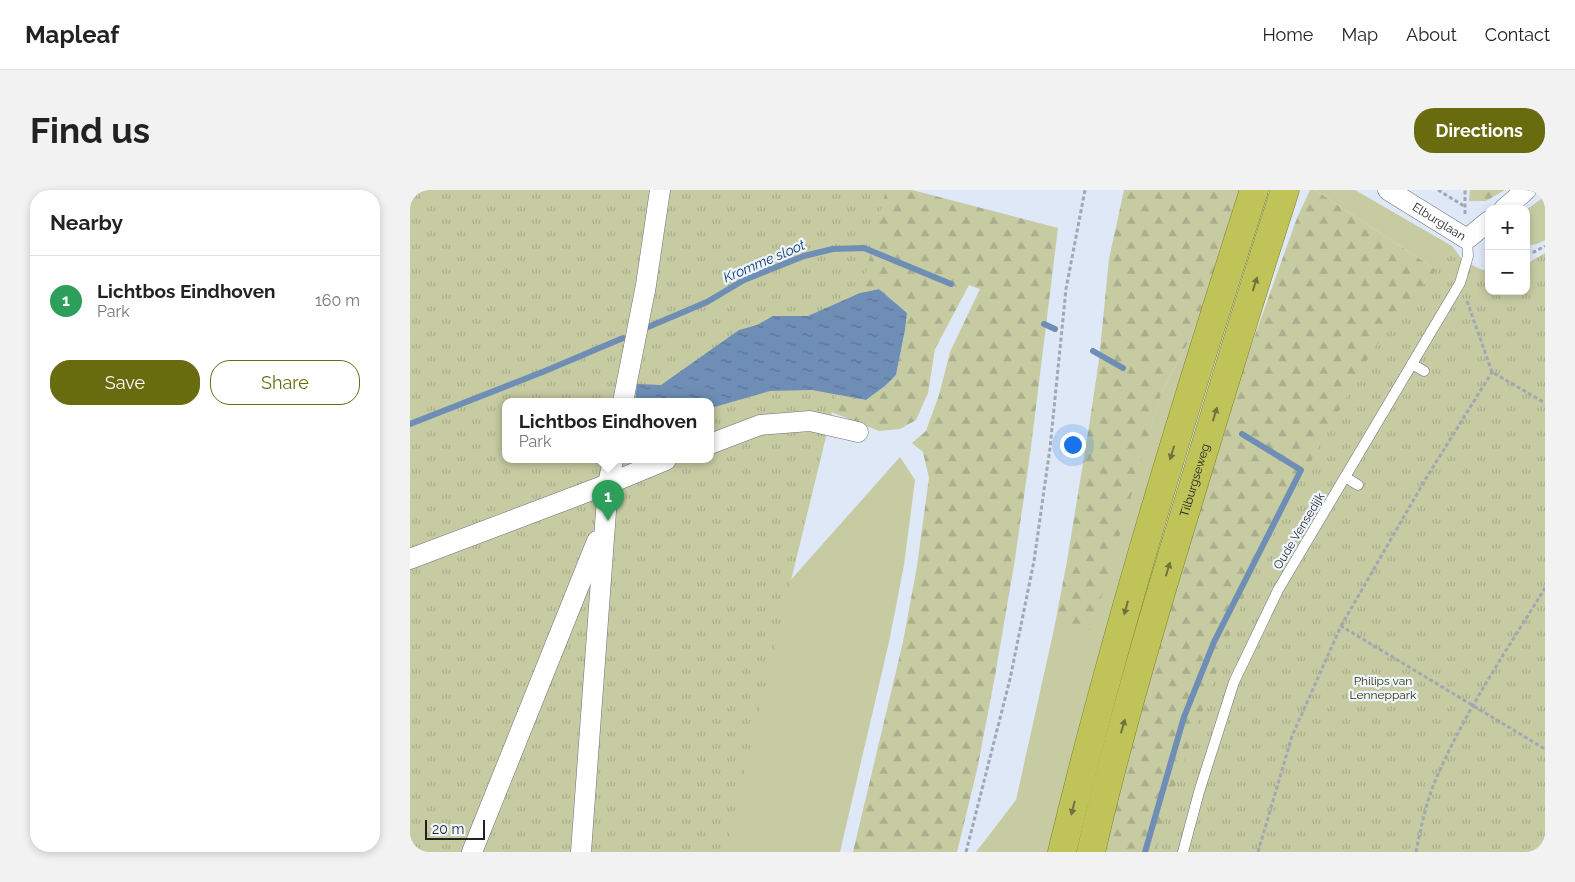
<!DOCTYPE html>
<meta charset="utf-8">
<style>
:root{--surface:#fff;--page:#f2f2f2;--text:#222;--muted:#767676;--line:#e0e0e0;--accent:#686c0f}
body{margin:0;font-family:Raleway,sans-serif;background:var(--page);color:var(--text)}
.controls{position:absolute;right:15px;top:15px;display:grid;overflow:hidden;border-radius:10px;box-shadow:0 2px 8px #0003}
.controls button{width:45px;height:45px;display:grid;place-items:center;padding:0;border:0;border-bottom:1px solid var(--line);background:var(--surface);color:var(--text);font:25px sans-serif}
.scale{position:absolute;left:15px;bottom:12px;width:60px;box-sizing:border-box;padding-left:5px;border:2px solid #1e2227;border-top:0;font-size:14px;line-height:18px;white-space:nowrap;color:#1e2227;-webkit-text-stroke:4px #eff5fd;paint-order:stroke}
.you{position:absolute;left:662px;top:254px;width:18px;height:18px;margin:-12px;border:4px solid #fff;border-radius:50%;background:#1a73e8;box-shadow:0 0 0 8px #1a73e833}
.badge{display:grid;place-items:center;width:32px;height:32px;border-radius:50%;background:var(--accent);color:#fff;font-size:16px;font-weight:700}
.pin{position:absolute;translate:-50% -41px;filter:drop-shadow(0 1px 2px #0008)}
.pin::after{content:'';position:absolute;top:26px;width:18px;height:15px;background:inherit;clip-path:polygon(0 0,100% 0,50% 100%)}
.popup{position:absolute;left:92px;top:208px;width:212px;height:65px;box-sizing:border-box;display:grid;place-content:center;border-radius:10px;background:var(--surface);filter:drop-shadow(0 1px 4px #0005);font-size:16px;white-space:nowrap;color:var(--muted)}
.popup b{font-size:19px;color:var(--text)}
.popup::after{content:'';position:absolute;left:50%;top:100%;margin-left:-10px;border:10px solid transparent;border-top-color:var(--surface)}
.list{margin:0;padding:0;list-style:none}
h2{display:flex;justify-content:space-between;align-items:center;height:65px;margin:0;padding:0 20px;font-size:21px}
h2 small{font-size:16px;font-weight:400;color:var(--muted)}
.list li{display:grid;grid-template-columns:32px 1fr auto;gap:15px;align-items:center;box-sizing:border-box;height:90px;padding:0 20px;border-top:1px solid var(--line)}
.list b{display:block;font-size:19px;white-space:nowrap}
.list p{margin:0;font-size:16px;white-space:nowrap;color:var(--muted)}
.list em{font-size:16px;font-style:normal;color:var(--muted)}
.actions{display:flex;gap:10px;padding:15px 20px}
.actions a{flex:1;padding:11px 0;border:1px solid var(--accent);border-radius:20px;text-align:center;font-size:18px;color:var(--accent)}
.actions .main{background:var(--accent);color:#fff}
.map{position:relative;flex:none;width:1135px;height:662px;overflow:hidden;border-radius:20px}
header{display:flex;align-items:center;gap:30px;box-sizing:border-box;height:70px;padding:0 25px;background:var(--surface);border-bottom:1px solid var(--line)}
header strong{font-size:24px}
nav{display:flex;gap:28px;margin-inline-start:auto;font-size:18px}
.intro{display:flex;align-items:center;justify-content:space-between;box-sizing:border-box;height:120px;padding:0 30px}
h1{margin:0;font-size:35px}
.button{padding:12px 22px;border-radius:20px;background:var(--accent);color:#fff;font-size:18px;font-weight:700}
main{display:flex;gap:30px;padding:0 30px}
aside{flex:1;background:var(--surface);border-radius:20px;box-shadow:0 2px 8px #0003}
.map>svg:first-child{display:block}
.green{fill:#c6cba2}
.forest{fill:url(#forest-firs)}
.park{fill:url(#park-tufts);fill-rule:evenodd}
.water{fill:url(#water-ripples)}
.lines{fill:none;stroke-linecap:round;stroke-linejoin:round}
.stream{stroke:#6e8eb6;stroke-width:6}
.service-casing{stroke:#68717d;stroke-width:11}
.minor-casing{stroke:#68717d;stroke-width:21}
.trunk-casing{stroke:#7d822c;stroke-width:29}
.path{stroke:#a0a8b3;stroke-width:3;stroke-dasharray:4 2.5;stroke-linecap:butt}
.service{stroke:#fff;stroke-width:10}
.minor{stroke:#fff;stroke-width:20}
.trunk{stroke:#c0c458;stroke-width:28}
.oneway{fill:#6f7340}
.labels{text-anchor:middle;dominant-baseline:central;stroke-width:4.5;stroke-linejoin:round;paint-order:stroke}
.street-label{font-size:12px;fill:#1e2227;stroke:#eff5fd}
.park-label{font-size:12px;fill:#32340a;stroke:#eff5fd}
.water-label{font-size:14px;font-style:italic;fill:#0d3c6f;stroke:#eff5fd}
</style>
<header>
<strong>Mapleaf</strong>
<nav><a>Home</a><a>Map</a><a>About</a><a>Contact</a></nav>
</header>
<div class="intro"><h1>Find us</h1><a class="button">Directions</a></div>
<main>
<aside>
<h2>Nearby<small></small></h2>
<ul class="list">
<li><span class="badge" style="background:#2e9e5b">1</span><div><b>Lichtbos Eindhoven</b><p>Park</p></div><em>160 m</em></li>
</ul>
<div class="actions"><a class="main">Save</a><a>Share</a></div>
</aside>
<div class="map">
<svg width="1135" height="662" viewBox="0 0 1135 662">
<defs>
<pattern id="forest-firs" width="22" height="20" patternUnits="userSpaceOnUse" patternTransform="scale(1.25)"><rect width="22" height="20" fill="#c6cba2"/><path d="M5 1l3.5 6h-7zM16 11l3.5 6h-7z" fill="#aaae8c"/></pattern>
<pattern id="park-tufts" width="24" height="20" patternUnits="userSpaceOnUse" patternTransform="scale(1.25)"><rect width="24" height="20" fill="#c6cba2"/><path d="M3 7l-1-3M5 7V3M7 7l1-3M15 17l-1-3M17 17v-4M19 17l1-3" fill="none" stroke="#aaae8c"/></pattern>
<pattern id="water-ripples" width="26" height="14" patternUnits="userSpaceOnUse" patternTransform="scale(1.25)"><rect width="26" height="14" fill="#6e8eb6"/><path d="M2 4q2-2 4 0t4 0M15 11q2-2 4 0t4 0" fill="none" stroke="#5a7494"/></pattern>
</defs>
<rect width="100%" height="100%" fill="#dee8f6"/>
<g class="green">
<polygon points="905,0 945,0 1042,56 1051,68 1048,78 1040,89"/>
<polygon points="1135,6 1135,50 1127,54 1116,56 1118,44 1116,43 1116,20"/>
<polygon points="796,118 643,662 566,662 606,610 644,439 656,439 717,318 751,204"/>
<polygon points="490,267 505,290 494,375 479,452 430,662 236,662 283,500"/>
</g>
<g class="forest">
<polygon points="268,0 502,0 648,38 621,257 605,369 585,486 567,580 547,662 443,662 493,452 507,376 519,288 513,262 502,253 516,241 529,205 540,162 570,99 559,95 525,159 518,203 506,230 490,239 469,241 401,214 402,200 456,210 475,196 486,185 495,140 497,123 469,99 450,103"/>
<polygon points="714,0 830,0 796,118 751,204 682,440 644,439 657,371 680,230 689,170 699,69"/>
<polygon points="900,0 905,0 1040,89 756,662 694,662 739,490 811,240 887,28"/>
<polygon points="1060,0 1095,0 1076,11 1059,11"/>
</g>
<g class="park">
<path d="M0,0H476L315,662H0ZM96,212H300V270H96Z"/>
<polygon points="1039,63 1072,80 1079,79 1079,101 1116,101 1116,74 1135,63 1135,662 746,662 753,629 849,365 962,161"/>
</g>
<polygon class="water" points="469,99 497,123 495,140 486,185 475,196 456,210 402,200 360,201 301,218 300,212 225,212 227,194 251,195 329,140 347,135 363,126 398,126 450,103"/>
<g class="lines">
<g class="stream">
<polyline points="634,134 645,139"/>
<polyline points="238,137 297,112 334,90 394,66 423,59 454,58 541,94"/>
<polyline points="683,161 713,178"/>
<polyline points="0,234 135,181 213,148"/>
<polyline points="735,662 774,527 804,452 891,280 832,244"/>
</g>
<defs>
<g id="service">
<polyline points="1002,174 1014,181"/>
<polyline points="935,287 948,295"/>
<polyline points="773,662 789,602 824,492 868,400 1050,93 1058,66 1057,49"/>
</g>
<g id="minor">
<path id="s1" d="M978,0L1057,49L1079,31"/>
<polyline points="1094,19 1116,0"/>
<polyline points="213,212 236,95 250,0"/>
<polyline points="300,254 350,235 400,231 448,242"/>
<polyline points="0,369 198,294 203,270"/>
<polyline points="62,662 187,351"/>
<polyline points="171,662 198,294 256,270"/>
</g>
<g id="trunk">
<path d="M652,662C706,439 774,219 844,0"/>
<path id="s2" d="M681,662C707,549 740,437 774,326C807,217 840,108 875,0"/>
</g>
</defs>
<use href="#service" class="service-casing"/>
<use href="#minor" class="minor-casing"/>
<use href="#trunk" class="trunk-casing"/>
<g class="path">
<polyline points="1028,0 1054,16"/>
<polyline points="1055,24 1055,0"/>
<polyline points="1116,61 1124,62 1135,56"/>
<polyline points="1057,111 1082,182 1135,213"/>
<polyline points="931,436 1015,290 1082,182"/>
<polyline points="556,662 600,489 624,371 640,258 656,99 675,0"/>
<polyline points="848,662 882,546 931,436 1135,559"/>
<path d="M1006,662C1011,637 1016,612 1026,589C1055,521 1097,460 1135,398"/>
</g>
<use href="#service" class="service"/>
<use href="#minor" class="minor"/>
<use href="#trunk" class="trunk"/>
</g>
<defs><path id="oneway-solid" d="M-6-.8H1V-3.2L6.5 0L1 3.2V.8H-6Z" transform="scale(1.25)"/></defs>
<g class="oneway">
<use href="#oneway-solid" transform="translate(845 94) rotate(-72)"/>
<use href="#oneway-solid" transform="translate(805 224) rotate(-73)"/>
<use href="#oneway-solid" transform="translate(762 263) rotate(107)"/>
<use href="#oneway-solid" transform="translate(758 379) rotate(-73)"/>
<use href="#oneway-solid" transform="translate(716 418) rotate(105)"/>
<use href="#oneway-solid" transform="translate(713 536) rotate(-74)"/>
<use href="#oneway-solid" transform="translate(663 618) rotate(104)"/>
</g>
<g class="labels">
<g class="street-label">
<text stroke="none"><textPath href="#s1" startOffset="60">Elburglaan</textPath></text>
<text stroke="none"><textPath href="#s2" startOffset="386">Tilburgseweg</textPath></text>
<text transform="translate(889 341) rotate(-59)">Oude Vensedijk</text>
</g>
<g class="park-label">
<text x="973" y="491">Philips van<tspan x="973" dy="14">Lenneppark</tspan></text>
</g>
<g class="water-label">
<text transform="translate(354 71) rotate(-23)">Kromme sloot</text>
</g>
</g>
</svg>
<div class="controls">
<button>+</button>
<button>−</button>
</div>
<div class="scale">20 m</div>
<div class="you"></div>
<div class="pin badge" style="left:198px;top:331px;background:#2e9e5b">1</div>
<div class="popup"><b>Lichtbos Eindhoven</b>Park</div>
</div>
</main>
